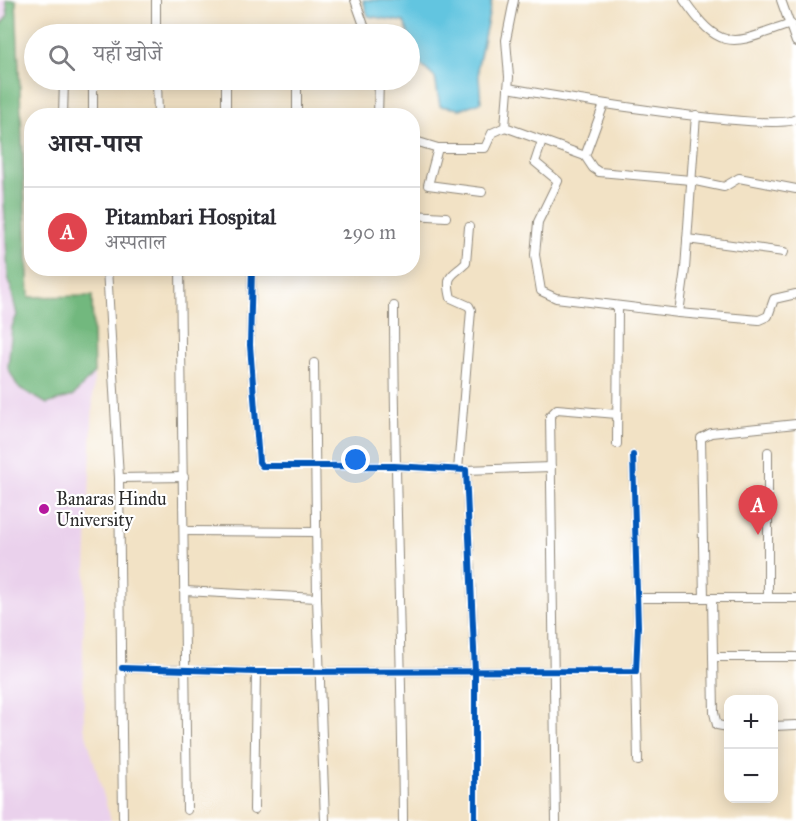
<!DOCTYPE html>
<html lang="hi">
<meta charset="utf-8">
<style>
:root{--surface:#fff;--page:#f2f2f3;--text:#2b2b33;--muted:#7c7c81;--line:#e1e1e2;--accent:#0f766e}
body{margin:0;font-family:"IM FELL Great Primer","Noto Serif Devanagari",serif;background:var(--page);color:var(--text)}
.controls{position:absolute;right:18px;bottom:18px;display:grid;overflow:hidden;border-radius:12px;box-shadow:0 3px 15px #0003}
.controls button{width:54px;height:54px;display:grid;place-items:center;padding:0;border:0;border-bottom:2px solid var(--line);background:var(--surface);color:var(--text);font:30px sans-serif}
.you{position:absolute;left:356px;top:460px;width:21px;height:21px;margin:-15px;border:4px solid #fff;border-radius:50%;background:#1a73e8;box-shadow:0 0 0 9px #1a73e833}
.badge{display:grid;place-items:center;width:39px;height:39px;border-radius:50%;background:var(--accent);color:#fff;font-size:20px;font-weight:700}
.pin{position:absolute;translate:-50% -50px;filter:drop-shadow(0 2px 3px #0008)}
.pin::after{content:'';position:absolute;top:32px;width:21px;height:18px;background:inherit;clip-path:polygon(0 0,100% 0,50% 100%)}
.list{margin:0;padding:0;list-style:none}
h2{display:flex;justify-content:space-between;align-items:center;height:78px;margin:0;padding:0 24px;font-size:26px}
h2 small{font-size:20px;font-weight:400;color:var(--muted)}
.list li{display:grid;grid-template-columns:39px 1fr auto;gap:18px;align-items:center;box-sizing:border-box;height:90px;padding:0 24px;border-top:2px solid var(--line)}
.list b{display:block;font-size:22px;white-space:nowrap}
.list p{margin:0;font-size:20px;white-space:nowrap;color:var(--muted)}
.list em{font-size:20px;font-style:normal;color:var(--muted)}
.icon{flex:none;width:33px;height:33px;fill:none;stroke:currentColor;stroke-width:2;stroke-linecap:round;stroke-linejoin:round}
.map{position:relative;flex:none;width:796px;height:821px;overflow:hidden}
.search{position:absolute;background:var(--surface);box-shadow:0 3px 15px #0003;left:24px;top:24px;width:396px;height:66px;display:flex;align-items:center;gap:15px;box-sizing:border-box;padding:0 21px;border-radius:33px;color:var(--muted);font-size:22px}
.panel{position:absolute;background:var(--surface);box-shadow:0 3px 15px #0003;left:24px;top:108px;width:396px;height:168px;border-radius:24px}
.map>svg:first-child{display:block}
.built{fill:#ead1ec}
.forest{fill:#72b87e;stroke:#4e7254;stroke-width:1.5}
.water{fill:#62c5e0;stroke:#467886;stroke-width:1.5}
.lines{fill:none;stroke-linecap:round;stroke-linejoin:round}
.street-casing{stroke:#8e8678;stroke-width:10}
.street{stroke:#fff;stroke-width:8}
.cycleway-casing{stroke:#fff;stroke-width:10}
.cycleway{stroke:#0057b8;stroke-width:6}
.poi-dot{fill:#b5179e;stroke:#fff;stroke-width:2}
.labels{text-anchor:middle;dominant-baseline:central;stroke-width:4.5;stroke-linejoin:round;paint-order:stroke}
.poi-label{font-size:18px;fill:#2b2b2b;stroke:#fff;text-anchor:start}
</style>
<div class="map">
<svg width="796" height="821" viewBox="0 0 796 821">
<rect width="100%" height="100%" fill="#fff"/>
<filter id="ink" filterUnits="userSpaceOnUse"><feTurbulence type="fractalNoise" baseFrequency=".0167" numOctaves="2"/><feDisplacementMap in="SourceGraphic" scale="12" xChannelSelector="R" yChannelSelector="G"/><feConvolveMatrix kernelMatrix="1 2 1 2 8 2 1 2 1" color-interpolation-filters="sRGB"/></filter>
<filter id="wash" filterUnits="userSpaceOnUse"><feTurbulence type="fractalNoise" baseFrequency=".008" numOctaves="4" result="noise"/><feDisplacementMap in="SourceGraphic" scale="24" xChannelSelector="R" yChannelSelector="G"/><feGaussianBlur stdDeviation="1.35" result="paint"/><feColorMatrix in="noise" values="0 0 0 0 0 0 0 0 0 0 0 0 0 0 0 0 0 1.4 0 .05"/><feComposite in="paint" operator="in"/></filter>
<g filter="url(#wash)">
<rect width="100%" height="100%" fill="#f2e2c5"/>
<polygon class="built" points="0,0 16,0 29,297 92,296 94,373 83,645 84,727 111,821 0,821"/>
<polygon class="forest" points="6,0 16,0 29,297 92,296 94,373 73,396 47,404 18,387 8,368 12,327 17,315 8,276 0,124 1,25 8,15"/>
<polygon class="water" points="363,0 492,0 478,65 481,102 460,109 440,106 435,78 422,66 404,22 368,16"/>
</g>
<g filter="url(#ink)">
<g class="lines">
<defs>
<g id="street">
<polyline points="156,0 156,34"/>
<polyline points="355,0 367,34"/>
<polyline points="514,0 506,40 509,77 505,127 585,156"/>
<path d="M684,0C722,55 734,43 791,24"/>
<polyline points="781,0 796,42"/>
<polyline points="342,34 367,34"/>
<polyline points="93,80 93,116"/>
<polyline points="157,80 158,116"/>
<polyline points="226,80 226,116"/>
<polyline points="297,80 297,116"/>
<path d="M508,88C547,95 773,133 796,119"/>
<polyline points="604,104 585,156 593,168 599,172 691,180 724,187 739,178 796,189"/>
<polyline points="63,116 64,80"/>
<polyline points="378,116 379,80"/>
<polyline points="412,140 438,148 485,148 492,133 505,127"/>
<polyline points="542,141 535,162 558,181 538,222 535,255 541,291 556,298 679,313 685,269 696,115"/>
<polyline points="438,148 428,185 482,192"/>
<polyline points="412,215 446,217"/>
<polyline points="687,239 784,252"/>
<polyline points="107,268 119,478 123,817"/>
<polyline points="180,268 187,810"/>
<polyline points="252,268 250,345 259,462 262,466 394,466 466,470 475,671 475,821"/>
<path d="M394,306C394,478 402,649 403,821"/>
<polyline points="679,313 759,320 768,316 774,299 796,294"/>
<polyline points="314,363 317,598"/>
<polyline points="617,444 618,306"/>
<path d="M458,470L471,310L469,306L451,298C445,273 452,277 466,263L469,227"/>
<polyline points="466,470 551,467"/>
<polyline points="119,478 184,477"/>
<polyline points="184,531 316,532"/>
<polyline points="185,591 317,598 325,821"/>
<polyline points="637,598 796,598"/>
<polyline points="704,598 701,438 711,433 796,424"/>
<polyline points="712,598 714,713 717,725 728,727"/>
<polyline points="768,598 768,452"/>
<polyline points="713,657 796,657"/>
<polyline points="122,668 256,672 636,671 638,626 633,455"/>
<polyline points="636,671 638,761"/>
<polyline points="774,726 796,725"/>
<polyline points="254,810 256,672"/>
<polyline points="556,821 550,416 557,409 617,414"/>
</g>
</defs>
<use href="#street" class="street-casing"/>
<use href="#street" class="street"/>
<defs>
<g id="cycleway">
<polyline points="252,268 250,345 259,462 262,466 394,466 466,470 475,671 475,821"/>
<polyline points="122,668 256,672 636,671 638,626 633,455"/>
</g>
</defs>
<use href="#cycleway" class="cycleway-casing"/>
<use href="#cycleway" class="cycleway"/>
</g>
</g>
<circle class="poi-dot" cx="44" cy="509" r="6"/>
<g class="labels">
<g class="poi-label">
<text x="56" y="499">Banaras Hindu<tspan x="56" dy="21">University</tspan></text>
</g>
</g>
</svg>
<div class="controls">
<button>+</button>
<button>−</button>
</div>
<div class="you"></div>
<div class="pin badge" style="left:758px;top:535px;background:#e0444e">A</div>
<div class="search"><svg class="icon" aria-label="search" viewBox="0 0 24 24"><circle cx="10" cy="10" r="6"/><path d="M15 15l6 6"/></svg>यहाँ खोजें</div>
<section class="panel">
<h2>आस-पास<small></small></h2>
<ul class="list">
<li><span class="badge" style="background:#e0444e">A</span><div><b>Pitambari Hospital</b><p>अस्पताल</p></div><em>290 m</em></li>
</ul>
</section>
</div>
